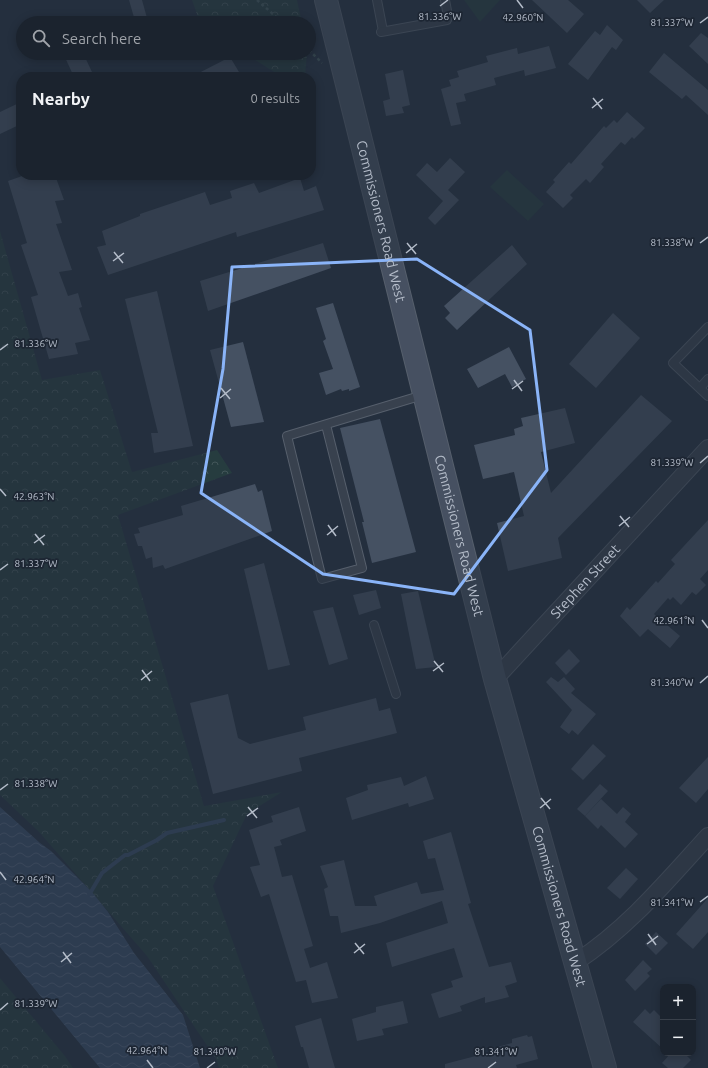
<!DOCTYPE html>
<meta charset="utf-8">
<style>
:root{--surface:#1b232e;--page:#282f3a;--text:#f1f3f6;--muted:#a0a4aa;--line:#39404a}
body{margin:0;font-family:Ubuntu,sans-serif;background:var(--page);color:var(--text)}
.controls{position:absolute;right:12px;bottom:12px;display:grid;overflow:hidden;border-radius:8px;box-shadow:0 2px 10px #0003}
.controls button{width:36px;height:36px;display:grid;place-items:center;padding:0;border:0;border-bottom:1px solid var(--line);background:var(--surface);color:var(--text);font:20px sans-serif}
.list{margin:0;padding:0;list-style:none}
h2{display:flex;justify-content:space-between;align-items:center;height:52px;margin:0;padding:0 16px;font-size:17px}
h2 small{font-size:13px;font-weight:400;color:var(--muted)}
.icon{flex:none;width:22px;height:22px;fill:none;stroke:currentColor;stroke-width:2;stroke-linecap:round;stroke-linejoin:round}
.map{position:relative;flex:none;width:708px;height:1068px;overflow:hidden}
.search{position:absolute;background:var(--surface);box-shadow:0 2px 10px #0003;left:16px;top:16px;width:300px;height:44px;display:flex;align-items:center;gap:10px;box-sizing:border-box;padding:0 14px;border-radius:22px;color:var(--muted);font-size:15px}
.panel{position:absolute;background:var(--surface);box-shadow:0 2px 10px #0003;left:16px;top:72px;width:300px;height:108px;border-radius:16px}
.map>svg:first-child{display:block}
.grass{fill:#263c3f}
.forest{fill:url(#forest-crowns)}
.water{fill:url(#water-waves)}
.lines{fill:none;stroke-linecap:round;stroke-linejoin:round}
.stream{stroke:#394c67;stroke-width:4}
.building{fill:#455162}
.service-casing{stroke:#565f6c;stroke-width:10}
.minor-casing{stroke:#565f6c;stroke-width:18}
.secondary-casing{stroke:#565f6c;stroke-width:24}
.path{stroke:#44595c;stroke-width:2.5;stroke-dasharray:3 3;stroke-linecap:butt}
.service{stroke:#38414e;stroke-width:8}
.minor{stroke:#38414e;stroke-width:16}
.secondary{stroke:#465061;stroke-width:22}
.marked{fill:none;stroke:#8ab4f8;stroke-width:3;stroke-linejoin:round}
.ticks{fill:none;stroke:#b4bcc9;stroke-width:1.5}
.labels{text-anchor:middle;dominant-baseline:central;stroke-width:3.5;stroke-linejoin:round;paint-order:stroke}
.street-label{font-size:14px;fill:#b4bcc9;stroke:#1d2633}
.ticks-label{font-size:10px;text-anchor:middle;fill:#b4bcc9;stroke:#1d2633;stroke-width:3.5;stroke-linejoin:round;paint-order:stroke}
</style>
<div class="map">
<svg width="708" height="1068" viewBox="0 0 708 1068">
<defs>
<pattern id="forest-crowns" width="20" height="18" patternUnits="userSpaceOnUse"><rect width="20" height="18" fill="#263c3f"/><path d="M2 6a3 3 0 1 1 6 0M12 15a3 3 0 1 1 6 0" fill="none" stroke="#435659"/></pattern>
<pattern id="water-waves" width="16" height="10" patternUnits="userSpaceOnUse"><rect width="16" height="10" fill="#394c67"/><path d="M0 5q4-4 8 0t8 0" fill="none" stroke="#53647b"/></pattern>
</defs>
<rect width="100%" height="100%" fill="#242f3e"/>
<g class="grass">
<polygon points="464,0 500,0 480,22"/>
<polygon points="507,170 544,204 528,221 490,187"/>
</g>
<g class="forest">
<polygon points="192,0 297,0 302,23 200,23"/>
<polygon points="244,53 307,53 305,77 282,77"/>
<polygon points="0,231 42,380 100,370 132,472 217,450 232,473 118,515 204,806 282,792 247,814 213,886 278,1068 219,1068 216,1059 147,956 39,832 0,795"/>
<polygon points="0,978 65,1056 73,1068 0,1068"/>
</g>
<polygon class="water" points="0,807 40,843 51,851 92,892 108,912 134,953 183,1015 200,1068 100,1068 0,947"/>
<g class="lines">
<polyline class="stream" points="89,895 102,873 125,855 128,855 157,840 167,833 224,820"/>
</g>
<g class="building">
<polygon points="129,0 142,0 147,18 135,21"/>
<polygon points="532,0 568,0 584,14 567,33"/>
<polygon points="637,0 664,0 650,13"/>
<polygon points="607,25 623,40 616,50 612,47 588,80 568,64 595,31 600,35"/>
<polygon points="701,33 708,38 708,64 689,46"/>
<polygon points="549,46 556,68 525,76 524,70 494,78 496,85 464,94 466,101 456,103 461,124 451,126 441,89 451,86 449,80 459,77 457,71 488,62 486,56 517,48 518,54"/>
<polygon points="63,53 83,53 92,72 80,77 74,77"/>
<polygon points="664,53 708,90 708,115 686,95 682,99 649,72"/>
<polygon points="230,57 242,77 191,77"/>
<polygon points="403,70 410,105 402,107 404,113 386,116 383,101 390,99 385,74"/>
<polygon points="21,102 21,124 0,134 0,112"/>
<polygon points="627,112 645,128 634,139 632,137 625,145 621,142 601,164 604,167 590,183 586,179 570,195 573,198 563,208 546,192 555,182 553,180 569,162 571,164 604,126 606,128 614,120 617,123"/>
<polygon points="450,158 465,172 448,190 459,200 435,225 428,218 443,201 416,175 427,163 437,172"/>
<polygon points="25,175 55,175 64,200 55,201 62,223 56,224 72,270 59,272 68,296 78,293 82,307 79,308 90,340 75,343 78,354 49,359 31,297 38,295 21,245 27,243 8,181"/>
<polygon points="300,178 304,191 316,186 324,210 237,237 236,232 108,275 97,247 106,245 102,231 140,216 140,214 205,192 210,205 232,198 230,191 254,183 259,193"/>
<polygon points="323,243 331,268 208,311 200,281"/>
<polygon points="512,245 527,264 457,330 445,318 450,313 444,306"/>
<polygon points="157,291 193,446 154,453 151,433 158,433 125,299"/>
<polygon points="333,303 360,387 349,391 349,389 342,391 341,389 326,395 319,373 333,369 323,341 326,339 316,308"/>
<polygon points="613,313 640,338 596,388 569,364"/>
<polygon points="243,342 264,422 231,427 210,350"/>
<polygon points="509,347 526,379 512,387 505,374 478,388 467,369"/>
<polygon points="641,395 672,421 558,538 562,558 508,571 497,523 524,516 514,472 483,479 474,445 515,435 514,429 523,426 521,418 565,408 575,443 541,452 551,493"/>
<polygon points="380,419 416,552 372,563 362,522 364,522 340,428"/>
<polygon points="255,484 258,492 262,490 272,531 165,569 163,565 153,568 152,557 146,559 142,546 138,546 134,534 140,533 138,528 183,515 181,506"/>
<polygon points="708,520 708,570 700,579 706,585 696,595 692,592 681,605 673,597 670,600 668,598 654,614 680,636 670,648 648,629 640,637 620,616 627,607 630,610 656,581 658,583 675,564 671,560"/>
<polygon points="264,563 290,665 268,670 244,569"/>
<polygon points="376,590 381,608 359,615 353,595"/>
<polygon points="418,591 436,667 416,669 401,594"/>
<polygon points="333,607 348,659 329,665 313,611"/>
<polygon points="569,649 580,661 566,675 555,663"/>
<polygon points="551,677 558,682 564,677 575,689 571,693 596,714 578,735 572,730 569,734 560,727 572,710 546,682"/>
<polygon points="228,694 238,738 250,744 306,730 303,717 376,698 379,711 390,708 397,733 299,758 302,771 213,794 190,703"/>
<polygon points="593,744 606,756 583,780 571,769"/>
<polygon points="708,757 708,789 696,803 679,788"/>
<polygon points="426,776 434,799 409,807 408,803 352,820 346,798 368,790 367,785 401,777 404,786"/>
<polygon points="600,784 608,791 585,816 577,809"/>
<polygon points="601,799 617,814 623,807 631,814 625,822 638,834 625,848 601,825 598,829 585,816"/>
<polygon points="299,807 306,831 280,840 282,845 274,847 282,877 292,875 313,946 304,949 310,968 327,962 338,998 312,1003 306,980 296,982 269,894 261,897 250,867 260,865 249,830 273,822 271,816"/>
<polygon points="451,832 471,903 468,904 489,967 511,962 517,982 505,986 509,997 485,1003 485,997 460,1006 462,1011 439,1018 431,994 453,987 451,981 463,977 454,948 392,967 386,943 448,923 442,901 380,923 341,933 338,916 330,916 324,889 328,887 320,866 344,860 355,906 377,906 374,896 417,882 421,894 444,890 435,858 428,859 423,841"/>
<polygon points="626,868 638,879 620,899 607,888"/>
<polygon points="708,898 708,932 693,949 676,934"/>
<polygon points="656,932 668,943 656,955 645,944"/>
<polygon points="643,960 652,969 647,973 650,976 635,991 625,980"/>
<polygon points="403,1001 408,1023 382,1029 384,1035 357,1041 352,1019 376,1012 376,1007"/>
<polygon points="645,1009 650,1014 654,1010 663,1019 663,1049 633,1022"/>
<polygon points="321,1018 332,1058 335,1068 309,1068 303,1047 301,1047 295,1026"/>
<polygon points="527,1035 528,1037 532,1036 538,1059 516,1065 517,1068 445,1068 445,1064 491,1052 490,1049 512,1043 512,1039"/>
<polygon points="671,1053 684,1053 691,1060 683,1068 668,1068 662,1063"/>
</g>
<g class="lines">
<defs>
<g id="service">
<polyline points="377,0 383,31"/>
<polyline points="381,32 447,20 448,16 445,0"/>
<polyline points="708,327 673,363 708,396"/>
<polyline points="700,388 708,379"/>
<polyline points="326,425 362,568 322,579 287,436 423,395"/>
<polyline points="374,625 396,694"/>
</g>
<g id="minor">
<path id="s1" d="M495,679L708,448"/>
<path d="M576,962C628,928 666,882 708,836"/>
</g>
<g id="secondary">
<path id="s2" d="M326,0L495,679L605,1068"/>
</g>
</defs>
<use href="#service" class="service-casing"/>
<use href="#minor" class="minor-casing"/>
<use href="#secondary" class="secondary-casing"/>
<g class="path">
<polyline points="257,0 283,23"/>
<polyline points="309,50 322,63"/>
</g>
<use href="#service" class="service"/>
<use href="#minor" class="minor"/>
<use href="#secondary" class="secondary"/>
</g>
<path d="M0 0H708V1068H0ZM417,259L530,330L547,470L454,594L323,574L201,493L223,369L232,267Z" fill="#242f3e" fill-opacity=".55" fill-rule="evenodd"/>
<path class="marked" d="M417,259L530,330L547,470L454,594L323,574L201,493L223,369L232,267Z"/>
<path class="ticks" d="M517,0L523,8M440,6L448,0M700,23L708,17M593,98L602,109M592,108L603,99M407,243L416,254M700,243L708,237M114,252L123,263M406,253L417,244M113,261L124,253M0,350L8,344M514,380L522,391M221,388L230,399M512,389L523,381M220,398L231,389M700,463L708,456M0,489L6,496M620,516L629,527M328,525L336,536M619,526L630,517M35,534L44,545M327,535L338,526M34,543L45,535M0,570L8,564M702,620L708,628M434,661L443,672M142,670L150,681M433,671L444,663M141,680L152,671M700,683L708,676M0,790L8,784M541,798L550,809M248,807L257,818M540,808L551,799M247,816L258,808M0,872L6,880M700,902L708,896M648,934L656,945M355,943L364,954M647,944L658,936M63,952L71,963M354,953L365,944M61,962L72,953M0,1010L8,1003M147,1060L153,1068M207,1068L215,1062M488,1068L496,1062"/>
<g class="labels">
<g class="street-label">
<text stroke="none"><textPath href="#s2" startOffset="228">Commissioners Road West</textPath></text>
<text stroke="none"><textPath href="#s2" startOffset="552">Commissioners Road West</textPath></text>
<text stroke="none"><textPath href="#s1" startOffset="133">Stephen Street</textPath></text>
<text stroke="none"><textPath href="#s2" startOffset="936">Commissioners Road West</textPath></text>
</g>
</g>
<g class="ticks-label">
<text x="440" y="20">81.336°W</text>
<text x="523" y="21">42.960°N</text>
<text x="672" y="26">81.337°W</text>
<text x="672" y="246">81.338°W</text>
<text x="36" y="347">81.336°W</text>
<text x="672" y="466">81.339°W</text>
<text x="34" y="500">42.963°N</text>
<text x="36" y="567">81.337°W</text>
<text x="674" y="624">42.961°N</text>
<text x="672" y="686">81.340°W</text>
<text x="36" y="787">81.338°W</text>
<text x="34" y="883">42.964°N</text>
<text x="672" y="906">81.341°W</text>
<text x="36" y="1007">81.339°W</text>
<text x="147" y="1054">42.964°N</text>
<text x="215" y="1055">81.340°W</text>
<text x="496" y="1055">81.341°W</text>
</g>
</svg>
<div class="controls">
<button>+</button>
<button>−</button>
</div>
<div class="search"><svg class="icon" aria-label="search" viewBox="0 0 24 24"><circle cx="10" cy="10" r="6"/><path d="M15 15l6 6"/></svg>Search here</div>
<section class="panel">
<h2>Nearby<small>0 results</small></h2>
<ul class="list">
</ul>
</section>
</div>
